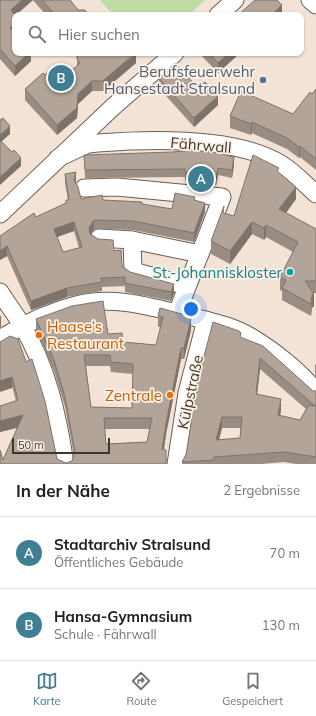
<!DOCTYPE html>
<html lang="de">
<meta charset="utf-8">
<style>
:root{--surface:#fff;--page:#f6f6f6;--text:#202124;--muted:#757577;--line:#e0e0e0;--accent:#407f93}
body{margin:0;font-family:Mulish,sans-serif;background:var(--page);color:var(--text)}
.scale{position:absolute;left:12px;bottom:10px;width:98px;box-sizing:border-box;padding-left:4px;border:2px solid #3c3631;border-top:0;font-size:11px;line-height:14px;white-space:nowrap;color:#3c3631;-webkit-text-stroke:3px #fdf1e6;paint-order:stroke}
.you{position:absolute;left:191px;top:309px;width:14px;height:14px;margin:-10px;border:3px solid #fff;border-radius:50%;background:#1a73e8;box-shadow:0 0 0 6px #1a73e833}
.badge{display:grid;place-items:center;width:26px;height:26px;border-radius:50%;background:var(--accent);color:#fff;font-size:13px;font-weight:700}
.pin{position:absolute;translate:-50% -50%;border:2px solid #fff;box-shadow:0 1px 4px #0006}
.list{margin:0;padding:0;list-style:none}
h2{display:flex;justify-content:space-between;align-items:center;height:52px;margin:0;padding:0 16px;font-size:17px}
h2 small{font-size:13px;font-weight:400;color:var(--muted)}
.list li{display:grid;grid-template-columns:26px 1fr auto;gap:12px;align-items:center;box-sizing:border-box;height:72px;padding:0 16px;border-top:1px solid var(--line)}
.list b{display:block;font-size:15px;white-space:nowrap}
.list p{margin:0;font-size:13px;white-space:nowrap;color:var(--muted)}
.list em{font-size:13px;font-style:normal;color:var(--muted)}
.icon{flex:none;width:22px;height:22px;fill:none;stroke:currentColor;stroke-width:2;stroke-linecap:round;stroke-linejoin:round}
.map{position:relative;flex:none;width:316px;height:464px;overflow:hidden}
.search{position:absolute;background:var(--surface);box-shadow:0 1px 3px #0004;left:12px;right:12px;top:12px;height:44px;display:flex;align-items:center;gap:10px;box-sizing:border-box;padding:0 14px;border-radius:8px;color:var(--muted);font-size:15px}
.sheet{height:196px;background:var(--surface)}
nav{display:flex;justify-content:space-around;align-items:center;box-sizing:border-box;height:56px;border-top:1px solid var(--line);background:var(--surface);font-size:11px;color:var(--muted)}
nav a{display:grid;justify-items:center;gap:2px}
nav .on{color:var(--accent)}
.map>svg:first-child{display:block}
.green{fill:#bedca3}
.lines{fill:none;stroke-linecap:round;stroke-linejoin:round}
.minor-casing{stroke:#6c5f53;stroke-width:19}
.minor{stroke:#fff;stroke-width:17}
.wall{fill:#998d83;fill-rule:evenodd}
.shaded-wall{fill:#7d736a}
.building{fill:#b2a498;stroke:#7d736a;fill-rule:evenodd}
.service-dot{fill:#5c6f8a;stroke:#fdf1e6;stroke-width:1.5}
.culture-dot{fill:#0f9aa8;stroke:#fdf1e6;stroke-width:1.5}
.food-dot{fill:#e8710a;stroke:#fdf1e6;stroke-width:1.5}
.labels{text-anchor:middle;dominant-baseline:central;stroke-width:3.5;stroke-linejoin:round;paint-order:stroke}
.service-label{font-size:15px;fill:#4e5e75;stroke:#fdf1e6;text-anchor:end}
.street-label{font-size:15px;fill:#3c3631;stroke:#fdf1e6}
.culture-label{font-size:15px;fill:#0d838f;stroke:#fdf1e6;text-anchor:end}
.food-label{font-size:15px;fill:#c56008;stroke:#fdf1e6;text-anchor:start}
</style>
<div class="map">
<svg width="316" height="464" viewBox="0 0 316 464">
<rect width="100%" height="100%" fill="#f2e3d6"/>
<polygon class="green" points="100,0 205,0 189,15 113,15"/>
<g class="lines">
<defs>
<g id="minor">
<polyline points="310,0 316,5"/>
<polyline points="218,15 235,0"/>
<path d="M58,158L88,144L98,143C150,139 235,136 281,164C294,172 305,184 316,194"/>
<polyline points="84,188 117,187 222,197 177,313"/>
<polyline points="0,214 114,106 175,53"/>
<polyline points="99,238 132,240 200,254"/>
<polyline points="132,240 133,271 187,286"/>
<path d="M0,292C7,303 15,314 22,325C47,367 58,416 65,464"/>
<path d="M0,339C25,323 51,311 80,304C116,296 151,307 185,315C208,321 231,325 251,337C273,350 301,372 316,392"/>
<polyline points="176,464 187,393 206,320"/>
</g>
</defs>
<use href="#minor" class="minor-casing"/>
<use href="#minor" class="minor"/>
</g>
<g class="wall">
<polygon points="0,0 70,0 78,10 89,15 46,15 33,0 15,15 15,53 31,53 31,61 15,76 0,59"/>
<polygon points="199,53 240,53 218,73"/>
<polygon points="77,59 136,63 103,91 92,91 78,104 77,118 57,135 25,100 25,89 45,75 60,81 77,66"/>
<polygon points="159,78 198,88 218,105 194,127 159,88"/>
<polygon points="316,89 316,170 300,157 299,158 287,149 252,133 251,135 230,128 230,116 293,114 312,94"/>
<polygon points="84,155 234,165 232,178 218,175 216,185 185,180 185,177 85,178"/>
<polygon points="279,173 296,199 286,213 316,229 316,293 313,293 314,306 312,308 311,316 282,300 282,291 280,290 280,277 293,252 266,237 264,240 252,234 230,264 211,254 211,241 224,213 234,216"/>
<path d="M65,174L76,182L81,199L103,200L142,204L172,209L195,200L205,212L194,242L133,230L94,229L91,234L114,251L122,266L130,272L174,293L171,301L125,292V286L102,287V291L67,297L31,310L7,256L0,260V236L36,217L66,203L68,200L65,183ZM74,231L79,248L63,252L57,237Z"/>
<path d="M160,308L191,330L184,359H181L166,434L164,450L166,464H0L3,460L17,428L0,432V406L16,401L0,342L57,459L66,463L72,461L74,455L65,407L54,371L36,330V319L108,334L123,342L156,345L161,327H158V316ZM86,366H110L111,372L133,374L132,408L91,407ZM104,429H150L147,442L106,444Z"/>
<path d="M241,338L313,391H316V464H296L284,462L261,464H182V462ZM260,369L306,409L300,420L280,416L281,410L257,394ZM222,428H241L240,438L219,440Z"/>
<polygon points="316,364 316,377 315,375 315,365"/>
</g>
<g class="shaded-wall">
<polygon points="22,0 33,0 16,15 15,15 11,10"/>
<polygon points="282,5 282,15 271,15"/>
<polygon points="15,24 15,34 10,28"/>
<polygon points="29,53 31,53 31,61 15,76 15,66"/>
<polygon points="136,53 136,63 103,91 103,81"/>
<polygon points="229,53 240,53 218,73 218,63"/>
<polygon points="92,81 92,91 78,104 77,118 57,135 57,125 78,94"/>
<polygon points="218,96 218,105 194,127 194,118"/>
<polygon points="252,122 252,133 251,135 251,124"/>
<polygon points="10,126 10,134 0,143 0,135"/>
<polygon points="300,146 300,157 299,158 299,147"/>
<polygon points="234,157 234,165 232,178 232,170"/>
<polygon points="21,158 21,166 0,185 0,177"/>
<polygon points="218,168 218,175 216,185 216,177"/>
<polygon points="76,172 76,182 74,189 74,180"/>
<polygon points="296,187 296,199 279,222 279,209"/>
<polygon points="205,203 205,212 194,242 194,233"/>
<polygon points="94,220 94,229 89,237 89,228"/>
<polygon points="74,222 74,231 54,238 54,229"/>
<polygon points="252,222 252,234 230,264 230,251"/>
<polygon points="266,225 266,237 264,240 264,228"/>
<polygon points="7,246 7,256 0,260 0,251"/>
<polygon points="174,284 174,293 171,301 171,292"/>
<polygon points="67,288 67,297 31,310 31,301"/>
<polygon points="314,294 314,306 312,308 311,316 312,295"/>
<rect x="0" y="316" width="1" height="11"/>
<polygon points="191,319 191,330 184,359 184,348"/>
<polygon points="181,348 181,359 166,434 162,460 162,449 166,424"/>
<polygon points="260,358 260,369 256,404 256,394"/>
<polygon points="12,377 12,388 0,392 0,381"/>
<polygon points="281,399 281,410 278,426 278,415"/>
<polygon points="23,415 23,426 0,432 0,421"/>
<polygon points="222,417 222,428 216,450 216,440"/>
</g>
<g class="building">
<polygon points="0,0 22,0 11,10 15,15 15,24 10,28 15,33 15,53 29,53 15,66 0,49"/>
<polygon points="42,0 70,0 78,10 85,10 89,15 55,15"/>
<polygon points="255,0 277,0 282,5 271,15 238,15"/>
<polygon points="77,53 135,53 103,81 92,81 78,94 77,108 57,125 25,89 43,73 45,75 50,70 60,81 80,63 77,59"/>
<polygon points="209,53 229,53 218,63"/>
<polygon points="175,63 198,88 205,82 218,96 194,118 159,78"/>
<polygon points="316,89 316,159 300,146 299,147 287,138 252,122 251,124 230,116 241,91 293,114 310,92 312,94"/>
<polygon points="3,118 10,126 0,135 0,120"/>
<polygon points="0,140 12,152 14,150 21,158 0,177"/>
<polygon points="185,149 218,153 234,157 232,170 218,168 216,177 185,172 185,169 85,170 84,155 172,152 185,151"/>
<polygon points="253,155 279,168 277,171 296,187 279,209 316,229 316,281 305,281 314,294 312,295 311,304 282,288 286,280 280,277 298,242 266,225 264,228 252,222 230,251 211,241 224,206 223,213 234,216"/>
<path d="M76,172L74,180L78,187L81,199L102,195L103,200L142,202V204L172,209L175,193L195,197L194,200L205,203L194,233L133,221L94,220L89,228L90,234L98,239L113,240L114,251L121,250L122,266L130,272L174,284L171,292L125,283V277L101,278L102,282L67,288L31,301L7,246L0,251V236L34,213L36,217L66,203V200H69L65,174ZM74,222L82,247L63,252L54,229Z"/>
<path d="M103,301L108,334L122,333L123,342L156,345L163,317L158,316L160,308L189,316L191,319L184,348H181L166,424L162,449L166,450V464H0V450L3,460L23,415L0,421V406L18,400L12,377L0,381V342L10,336L18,339L26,362L32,359L45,401L57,459L66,463L72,461L75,452L65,397L54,360L36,319L72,306ZM84,355H110L111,362L133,364L132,408L91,407ZM104,418H152L147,442L106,444Z"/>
<path d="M213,322L239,331L241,333L240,337L263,346L313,391H316V457L284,452L214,457V460L182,462L186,455L198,379ZM260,358L315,406L309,405L300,420L278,415L281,399L256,394ZM222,417H242L240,438L216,440Z"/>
</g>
<circle class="service-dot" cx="263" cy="80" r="4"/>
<circle class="culture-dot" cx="290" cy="272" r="4"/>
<g class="food-dot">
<circle cx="39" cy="335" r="4"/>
<circle cx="170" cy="395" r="4"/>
</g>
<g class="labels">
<g class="service-label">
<text x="255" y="71">Berufsfeuerwehr<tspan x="255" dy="17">Hansestadt Stralsund</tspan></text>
</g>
<g class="street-label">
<text transform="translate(201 145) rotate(5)">Fährwall</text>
<text transform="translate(190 392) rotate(-78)">Külpstraße</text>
</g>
<g class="culture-label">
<text x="282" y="272">St.-Johanniskloster</text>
</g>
<g class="food-label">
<text x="47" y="326">Haase‘s<tspan x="47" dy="17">Restaurant</tspan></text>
<text x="162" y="395" text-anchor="end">Zentrale</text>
</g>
</g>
</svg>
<div class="scale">50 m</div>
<div class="you"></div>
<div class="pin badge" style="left:201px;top:179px">A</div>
<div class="pin badge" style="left:61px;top:78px">B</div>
<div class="search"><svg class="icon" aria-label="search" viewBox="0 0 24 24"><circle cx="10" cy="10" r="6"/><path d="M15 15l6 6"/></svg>Hier suchen</div>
</div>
<section class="sheet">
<h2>In der Nähe<small>2 Ergebnisse</small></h2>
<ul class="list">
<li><span class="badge">A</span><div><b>Stadtarchiv Stralsund</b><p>Öffentliches Gebäude</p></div><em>70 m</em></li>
<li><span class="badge">B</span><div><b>Hansa-Gymnasium</b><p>Schule · Fährwall</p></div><em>130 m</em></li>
</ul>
</section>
<nav>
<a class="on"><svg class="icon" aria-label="map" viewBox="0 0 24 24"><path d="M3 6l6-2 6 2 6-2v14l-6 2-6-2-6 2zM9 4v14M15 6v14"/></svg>Karte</a>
<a><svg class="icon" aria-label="directions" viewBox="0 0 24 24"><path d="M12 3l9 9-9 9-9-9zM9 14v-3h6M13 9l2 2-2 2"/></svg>Route</a>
<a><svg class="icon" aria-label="saved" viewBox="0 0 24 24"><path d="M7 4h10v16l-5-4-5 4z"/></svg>Gespeichert</a>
</nav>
